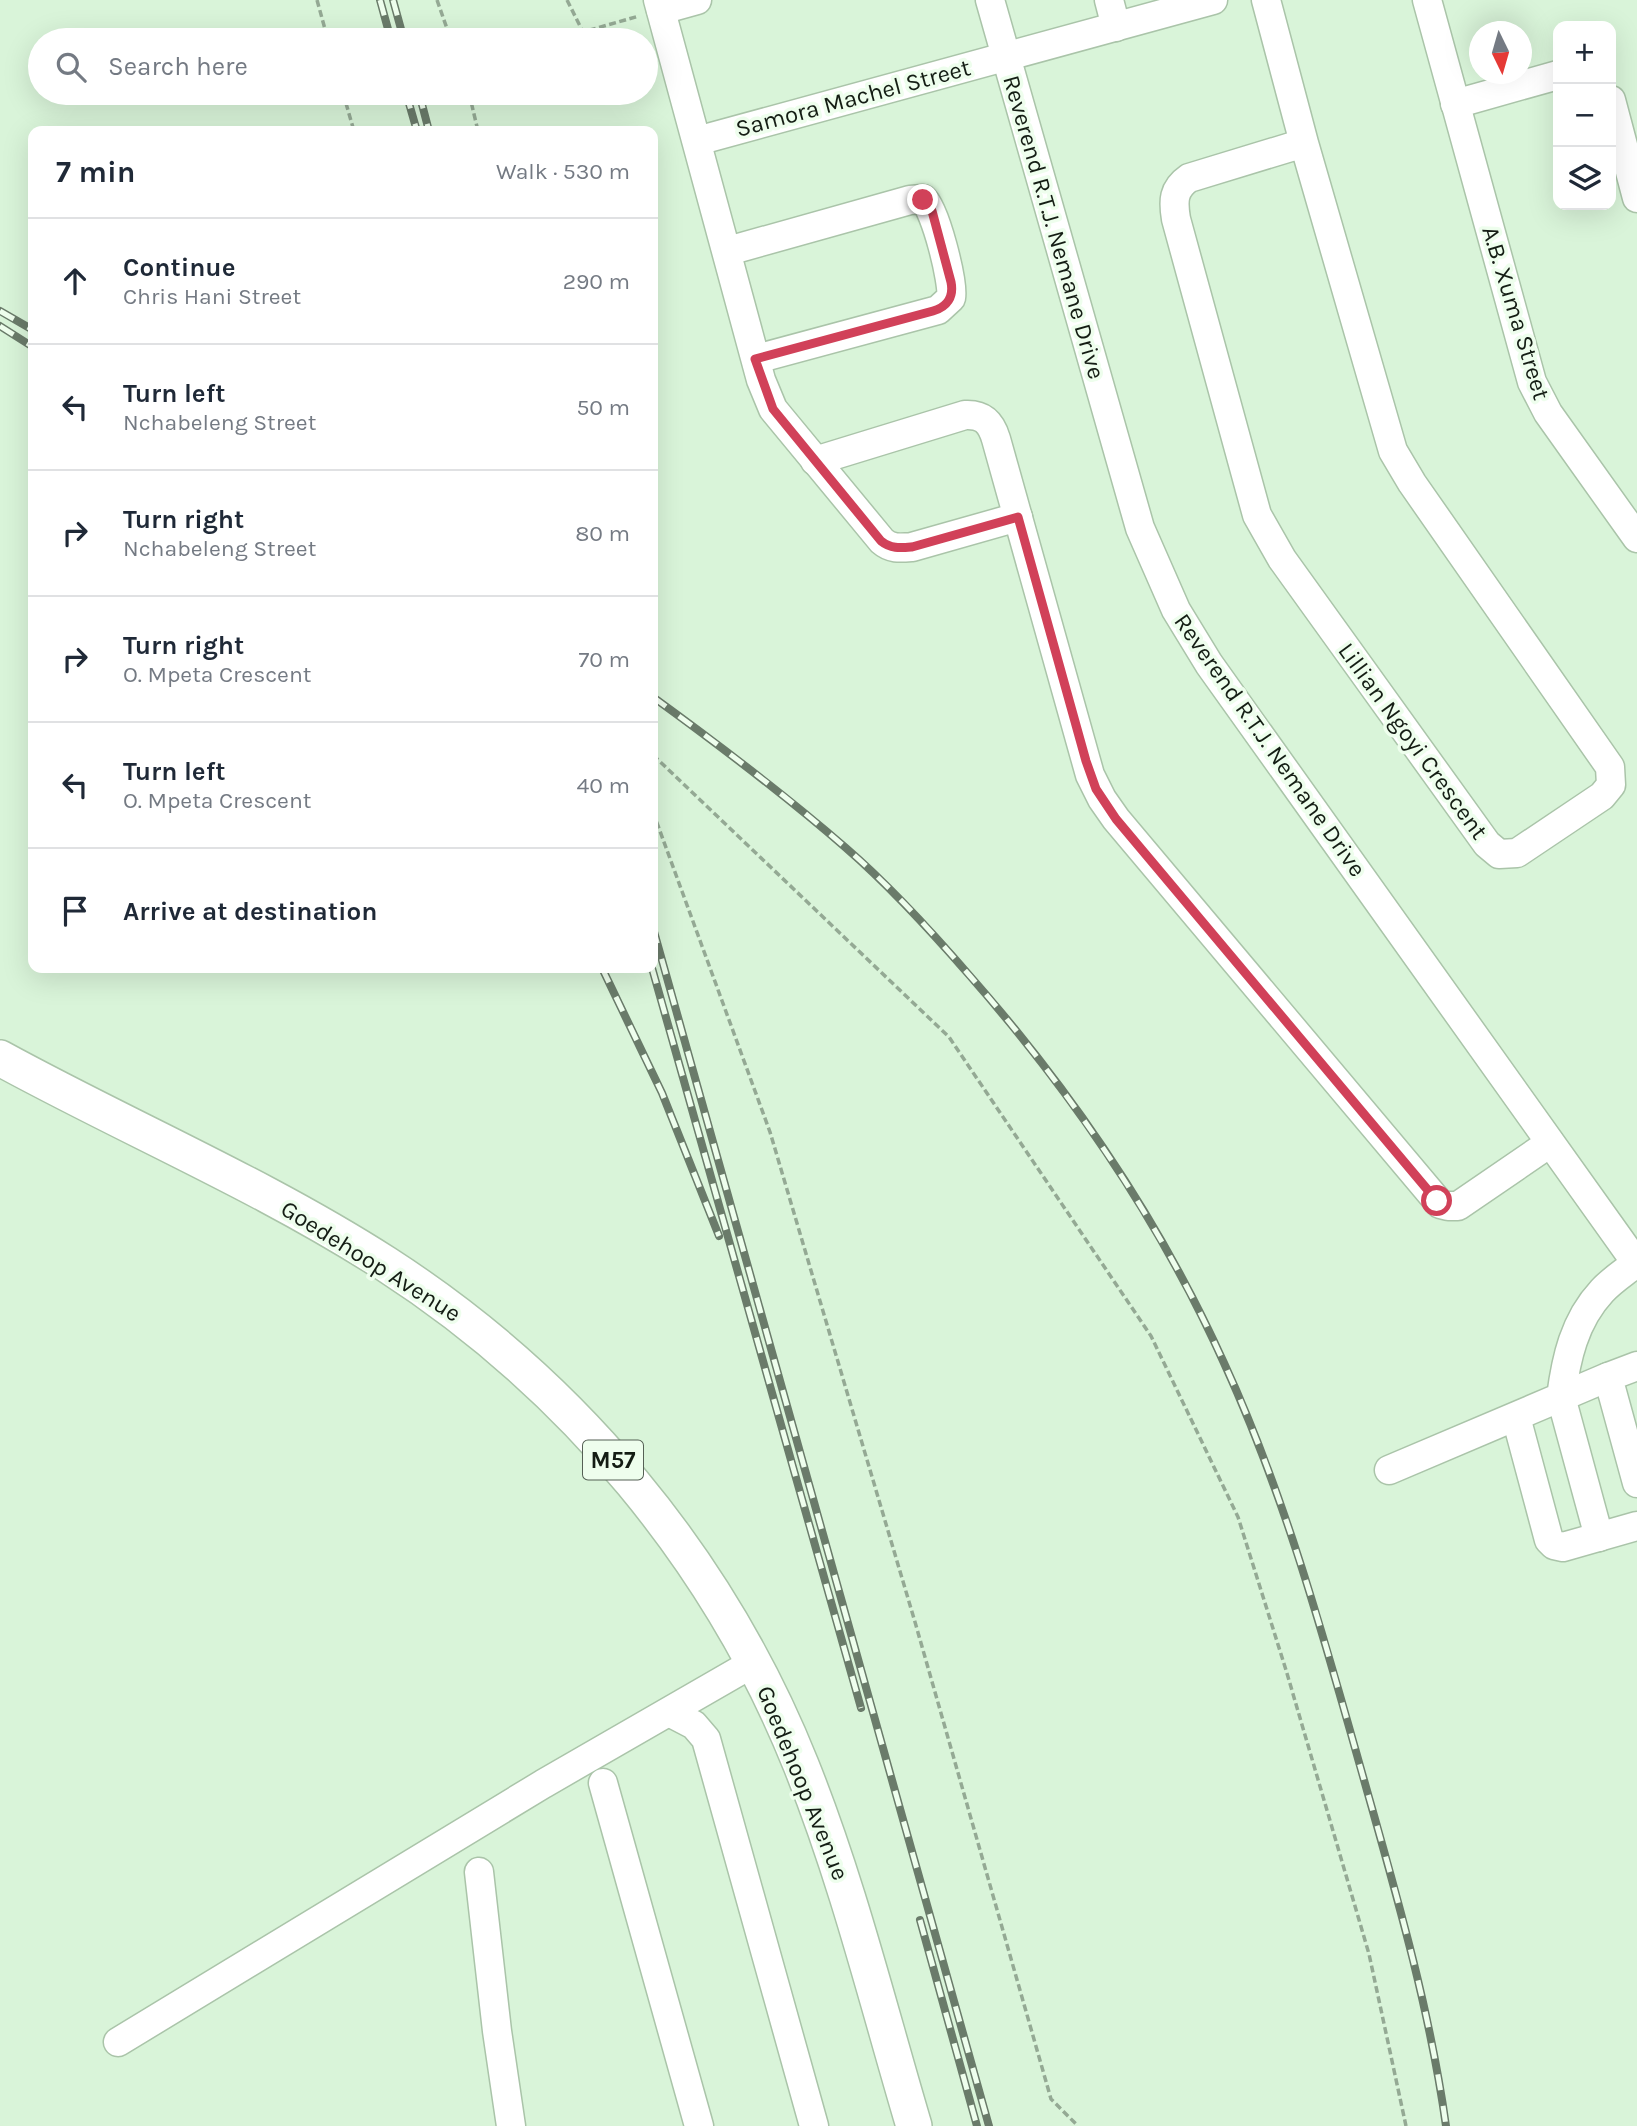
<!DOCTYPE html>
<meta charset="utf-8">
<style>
:root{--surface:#fff;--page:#f2f2f3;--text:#1f2937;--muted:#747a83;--line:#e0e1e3}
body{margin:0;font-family:Karla,sans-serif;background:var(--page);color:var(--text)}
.controls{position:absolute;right:21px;top:21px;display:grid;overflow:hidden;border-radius:14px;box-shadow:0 7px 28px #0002}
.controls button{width:63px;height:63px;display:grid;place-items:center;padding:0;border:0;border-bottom:2px solid var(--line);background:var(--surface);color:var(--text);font:35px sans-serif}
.compass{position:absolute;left:1469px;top:21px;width:63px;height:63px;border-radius:50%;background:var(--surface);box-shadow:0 7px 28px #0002;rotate:175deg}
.stop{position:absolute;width:21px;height:21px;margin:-16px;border:5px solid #d14159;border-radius:50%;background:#fff}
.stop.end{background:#d14159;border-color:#fff;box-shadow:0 2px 7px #0008}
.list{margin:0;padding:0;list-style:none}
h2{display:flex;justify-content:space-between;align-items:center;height:91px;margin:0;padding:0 28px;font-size:30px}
h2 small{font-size:23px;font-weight:400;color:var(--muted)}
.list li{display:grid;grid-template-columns:46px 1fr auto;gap:21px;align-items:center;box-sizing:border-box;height:126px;padding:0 28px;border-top:2px solid var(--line)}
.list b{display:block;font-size:26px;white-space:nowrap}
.list p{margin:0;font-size:23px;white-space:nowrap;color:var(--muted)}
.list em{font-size:23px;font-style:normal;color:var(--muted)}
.icon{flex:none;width:38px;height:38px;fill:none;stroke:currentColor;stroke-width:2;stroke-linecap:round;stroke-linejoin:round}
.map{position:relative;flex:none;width:1637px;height:2126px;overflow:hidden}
.search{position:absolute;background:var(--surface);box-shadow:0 7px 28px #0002;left:28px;top:28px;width:630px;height:77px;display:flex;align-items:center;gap:18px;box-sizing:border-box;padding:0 24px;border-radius:38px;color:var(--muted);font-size:26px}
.panel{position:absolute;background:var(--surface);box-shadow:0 7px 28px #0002;left:28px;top:126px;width:630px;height:847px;border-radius:14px}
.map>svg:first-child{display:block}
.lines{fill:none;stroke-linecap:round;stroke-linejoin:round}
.minor-casing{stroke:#aac4a9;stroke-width:31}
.major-casing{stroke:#aac4a9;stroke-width:38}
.path{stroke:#94a994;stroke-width:3.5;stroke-dasharray:7 3.5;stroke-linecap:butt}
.minor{stroke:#fff;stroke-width:28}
.major{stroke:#fff;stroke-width:35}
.rail-casing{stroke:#6a7b6a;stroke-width:8}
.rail{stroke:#eefeed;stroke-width:5;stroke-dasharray:16;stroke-linecap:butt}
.route{stroke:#d14159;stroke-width:9}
.labels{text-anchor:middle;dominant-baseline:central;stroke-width:7;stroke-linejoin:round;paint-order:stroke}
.shield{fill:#eefeed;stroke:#556055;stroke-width:2}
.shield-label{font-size:23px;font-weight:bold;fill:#141d14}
.street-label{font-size:24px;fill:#141d14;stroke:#eefeed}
</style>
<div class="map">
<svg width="1637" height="2126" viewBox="0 0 1637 2126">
<rect width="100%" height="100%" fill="#d9f4d9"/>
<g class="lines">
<defs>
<g id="minor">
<path d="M658,0L761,380L773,409L882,541C891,549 900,548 912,547L1018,517"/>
<polyline points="990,0 1140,528 1176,610 1209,664 1637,1264"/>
<polyline points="1109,0 1116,27"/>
<path d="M1266,0L1304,143L1393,451L1412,483L1610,767L1611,785L1602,796L1517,853L1499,854L1487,844L1282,559L1257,515L1176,219C1173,201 1173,189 1189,178L1304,143"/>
<polyline points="1427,0 1532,382 1548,413 1637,538"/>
<polyline points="661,10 697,0"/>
<polyline points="1611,100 1637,198"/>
<polyline points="1455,104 1558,75"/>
<polyline points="697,141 1213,0"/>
<path d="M728,251L910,200L923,199C935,208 954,283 951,298L938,310L756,359"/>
<path d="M815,461L965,415C983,414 991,422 996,439L1090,775L1102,799L1116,819L1440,1204L1448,1206H1458L1550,1143"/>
<polyline points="1637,1366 1608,1377 1637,1483"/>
<polyline points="1516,1417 1549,1540 1554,1545 1563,1547 1637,1526"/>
<path d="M1389,1470L1561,1397C1566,1359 1574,1321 1602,1291C1612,1280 1625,1272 1636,1263"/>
<polyline points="1599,1537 1561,1397 1608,1377"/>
<polyline points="669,1712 694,1725 706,1739 814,2126"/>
<polyline points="603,1783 699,2126"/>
<polyline points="479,1872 497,2031 511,2126"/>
<polyline points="118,2042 543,1784 753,1663"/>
</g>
<path id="major" d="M0,1058C128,1128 263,1185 386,1264C572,1384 719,1560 801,1765C848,1882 878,2005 914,2126"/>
</defs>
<use href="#minor" class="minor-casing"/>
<use href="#major" class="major-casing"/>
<g class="path">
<polyline points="317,0 328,40"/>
<polyline points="437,0 451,40"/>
<polyline points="567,0 583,32 639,16"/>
<polyline points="343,93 354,131"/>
<polyline points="469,93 478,131"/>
<polyline points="653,755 949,1037 1151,1336 1238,1517 1286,1670 1369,1954 1406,2126"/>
<polyline points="653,812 770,1132 915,1622 1051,2099 1078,2126"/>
</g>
<use href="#minor" class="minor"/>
<use href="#major" class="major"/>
<defs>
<g id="rail">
<polyline points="380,0 391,40"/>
<polyline points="393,0 404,40"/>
<polyline points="406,93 417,131"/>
<polyline points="419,93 429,131"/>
<polyline points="0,311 33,330"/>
<polyline points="0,326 33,347"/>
<path d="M653,697C719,745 784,794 846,848C891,887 931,931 970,976C1071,1091 1161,1223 1224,1363C1281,1487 1318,1617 1355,1748C1390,1873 1428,1997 1446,2126"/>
<polyline points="653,928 989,2126"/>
<polyline points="602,968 662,1093 719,1236"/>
<polyline points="652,968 861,1708"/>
<polyline points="920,1920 977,2126"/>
</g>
</defs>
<use href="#rail" class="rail-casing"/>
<use href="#rail" class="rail"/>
</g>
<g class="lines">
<path class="route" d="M923,200L929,204L932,211L951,282C954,297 947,307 933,311L755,359L773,409L881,541C891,549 900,548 912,547L1018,517L1086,761L1096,789L1116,819L1437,1201"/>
</g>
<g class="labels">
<rect class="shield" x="583" y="1440.5" width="60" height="39" rx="5"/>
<g class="shield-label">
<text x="613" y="1460">M57</text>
</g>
<g class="street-label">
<text transform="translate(853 98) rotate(-15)">Samora Machel Street</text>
<text transform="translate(1054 227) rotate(74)">Reverend R.T.J. Nemane Drive</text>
<text transform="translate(1516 313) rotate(73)">A.B. Xuma Street</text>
<text transform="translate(1413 741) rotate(54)">Lillian Ngoyi Crescent</text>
<text transform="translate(1270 745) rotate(55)">Reverend R.T.J. Nemane Drive</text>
<text transform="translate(371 1261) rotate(32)">Goedehoop Avenue</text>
<text transform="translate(803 1783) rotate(68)">Goedehoop Avenue</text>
</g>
</g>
</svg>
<div class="controls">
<button>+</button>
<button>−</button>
<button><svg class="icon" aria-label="layers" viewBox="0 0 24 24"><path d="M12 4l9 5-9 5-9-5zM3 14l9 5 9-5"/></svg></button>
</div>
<svg class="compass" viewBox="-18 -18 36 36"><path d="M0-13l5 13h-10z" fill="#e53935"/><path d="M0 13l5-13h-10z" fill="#747a83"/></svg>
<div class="stop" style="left:1437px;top:1201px"></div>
<div class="stop end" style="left:923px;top:200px"></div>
<div class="search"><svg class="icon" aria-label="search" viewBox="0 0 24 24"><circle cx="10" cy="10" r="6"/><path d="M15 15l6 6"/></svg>Search here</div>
<section class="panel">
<h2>7 min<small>Walk · 530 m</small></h2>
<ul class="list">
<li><svg class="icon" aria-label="ahead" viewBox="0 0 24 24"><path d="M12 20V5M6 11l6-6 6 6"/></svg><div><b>Continue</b><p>Chris Hani Street</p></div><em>290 m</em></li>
<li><svg class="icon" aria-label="left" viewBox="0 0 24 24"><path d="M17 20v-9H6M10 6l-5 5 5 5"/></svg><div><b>Turn left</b><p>Nchabeleng Street</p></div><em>50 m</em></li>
<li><svg class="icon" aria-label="right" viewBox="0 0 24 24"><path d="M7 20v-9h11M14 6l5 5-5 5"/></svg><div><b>Turn right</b><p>Nchabeleng Street</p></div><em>80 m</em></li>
<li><svg class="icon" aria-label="right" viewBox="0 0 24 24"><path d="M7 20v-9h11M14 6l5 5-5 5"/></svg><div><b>Turn right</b><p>O. Mpeta Crescent</p></div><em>70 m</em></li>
<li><svg class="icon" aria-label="left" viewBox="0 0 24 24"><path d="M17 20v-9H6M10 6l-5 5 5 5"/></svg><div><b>Turn left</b><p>O. Mpeta Crescent</p></div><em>40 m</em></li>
<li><svg class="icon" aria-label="arrive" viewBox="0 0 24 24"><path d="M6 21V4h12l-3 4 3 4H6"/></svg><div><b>Arrive at destination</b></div></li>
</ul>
</section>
</div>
